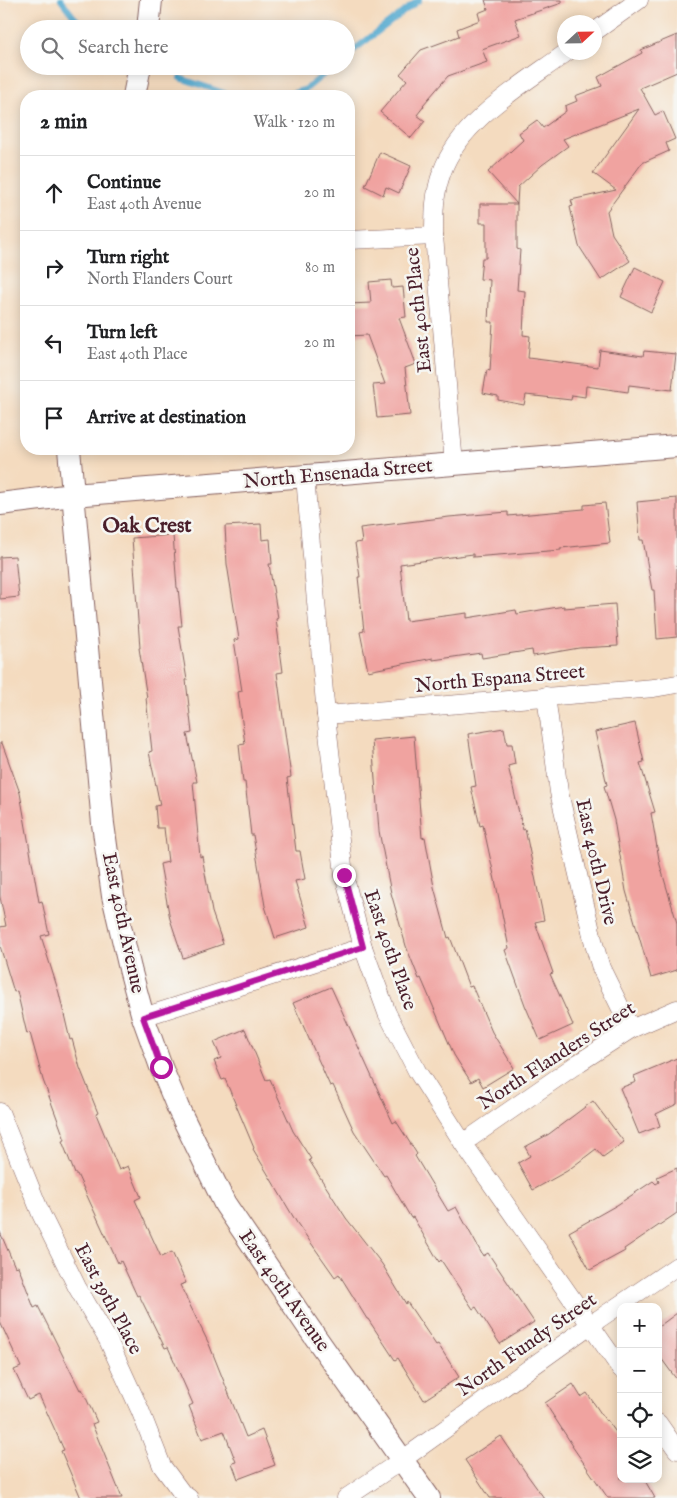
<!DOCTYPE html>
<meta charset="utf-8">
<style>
:root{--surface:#fff;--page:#f2f2f2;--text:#202124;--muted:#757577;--line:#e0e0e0}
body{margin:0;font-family:"IM FELL English",serif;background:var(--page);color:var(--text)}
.controls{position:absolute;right:15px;bottom:15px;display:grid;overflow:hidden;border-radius:10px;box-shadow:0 2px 12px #0003}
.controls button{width:45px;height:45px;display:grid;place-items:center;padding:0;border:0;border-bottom:1px solid var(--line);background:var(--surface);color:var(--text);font:25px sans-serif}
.compass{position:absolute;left:557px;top:15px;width:45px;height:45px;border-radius:50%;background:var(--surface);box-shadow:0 2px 12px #0003;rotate:68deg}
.stop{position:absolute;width:15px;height:15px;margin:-11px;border:4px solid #b5179e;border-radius:50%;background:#fff}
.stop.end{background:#b5179e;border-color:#fff;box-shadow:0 1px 5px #0008}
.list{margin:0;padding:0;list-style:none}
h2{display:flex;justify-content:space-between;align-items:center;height:65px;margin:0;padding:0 20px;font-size:21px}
h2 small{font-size:16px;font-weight:400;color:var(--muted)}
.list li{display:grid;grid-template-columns:32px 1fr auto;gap:15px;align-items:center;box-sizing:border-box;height:75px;padding:0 20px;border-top:1px solid var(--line)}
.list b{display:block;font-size:19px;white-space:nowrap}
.list p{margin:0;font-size:16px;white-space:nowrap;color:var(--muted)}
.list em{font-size:16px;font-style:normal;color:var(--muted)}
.icon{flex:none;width:28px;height:28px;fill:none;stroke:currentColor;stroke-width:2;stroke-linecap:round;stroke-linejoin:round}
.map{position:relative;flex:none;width:677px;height:1498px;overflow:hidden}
.search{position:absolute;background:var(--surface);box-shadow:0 2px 12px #0003;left:20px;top:20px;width:335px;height:55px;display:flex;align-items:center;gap:12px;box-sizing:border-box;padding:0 18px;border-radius:28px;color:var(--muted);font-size:19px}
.panel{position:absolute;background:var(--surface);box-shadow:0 2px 12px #0003;left:20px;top:90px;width:335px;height:365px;border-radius:20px}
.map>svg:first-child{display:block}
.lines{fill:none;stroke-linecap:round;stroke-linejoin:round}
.stream{stroke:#52a9cf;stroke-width:6}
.building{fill:#f0a3a0}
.minor-casing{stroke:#86615f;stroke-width:19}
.tertiary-casing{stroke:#86615f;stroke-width:24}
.minor{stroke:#fff;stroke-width:18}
.tertiary{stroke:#fff;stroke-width:22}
.route{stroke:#b5179e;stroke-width:6}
.labels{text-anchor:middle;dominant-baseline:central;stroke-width:5;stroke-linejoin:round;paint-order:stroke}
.street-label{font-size:20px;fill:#4a1f2b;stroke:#f6f6f2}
.neighbourhood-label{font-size:21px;font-weight:bold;fill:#4a1f2b;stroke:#f6f6f2}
</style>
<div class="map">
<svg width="677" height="1498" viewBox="0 0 677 1498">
<rect width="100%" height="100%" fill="#f6f6f2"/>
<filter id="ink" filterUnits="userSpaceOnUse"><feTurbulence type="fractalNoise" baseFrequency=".02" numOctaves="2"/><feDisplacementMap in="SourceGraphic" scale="10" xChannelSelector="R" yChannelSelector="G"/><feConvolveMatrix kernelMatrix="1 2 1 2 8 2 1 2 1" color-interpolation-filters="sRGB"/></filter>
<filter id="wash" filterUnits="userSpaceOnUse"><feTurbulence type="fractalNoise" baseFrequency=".0096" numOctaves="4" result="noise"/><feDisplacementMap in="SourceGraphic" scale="20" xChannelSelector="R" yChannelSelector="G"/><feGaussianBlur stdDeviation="1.12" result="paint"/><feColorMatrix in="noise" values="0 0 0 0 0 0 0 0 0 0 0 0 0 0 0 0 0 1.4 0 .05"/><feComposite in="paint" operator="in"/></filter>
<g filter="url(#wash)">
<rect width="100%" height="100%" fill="#f4dbbf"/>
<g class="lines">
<g class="stream">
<polyline points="61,0 74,17 87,29"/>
<polyline points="346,56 419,0"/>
<polyline points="180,78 233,96"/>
<polyline points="283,96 306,89 334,66"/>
</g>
</g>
<g id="blocks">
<g class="building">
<polygon points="485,0 562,0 562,3 515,19 521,35 482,49 487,62 448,76 423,105 424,106 417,115 425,121 411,138 380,112 407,80 400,74 421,50 459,36 457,29 480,20 478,13 488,9"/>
<polygon points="677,35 677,72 640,88 655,115 663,111 675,139 666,143 669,151 642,163 607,211 612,234 630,261 601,280 579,246 570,207 573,206 571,200 616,190 593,173 639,109 563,139 568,146 542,165 518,187 517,204 488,172 523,140 519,133 537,120 543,128 566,111 565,106 577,101 575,96 602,86 598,77 642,53 641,50"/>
<polygon points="380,152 411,166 399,193 386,187 383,195 365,186"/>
<polygon points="480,204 517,204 517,249 520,250 517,290 525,291 523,335 530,336 528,358 598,367 600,350 643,356 644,351 676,354 672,390 629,385 628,392 586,386 585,397 572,395 571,400 526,395 524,405 498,400 498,396 483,393 487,370 490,371 493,322 488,322 490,280 480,279 482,258 486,258 486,223 480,223"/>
<polygon points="635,267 665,282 651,312 621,297"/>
<polygon points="391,280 392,288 403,287 406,317 399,318 416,364 405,368 410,415 377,418 373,385 385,384 367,335 349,336 349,304 371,303 369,282"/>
<polygon points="677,498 677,637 657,639 654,590 652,590 643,540 640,540 637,502"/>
<polygon points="605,503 610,543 561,548 561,550 473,557 473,554 400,564 406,621 467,613 467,618 516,610 517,614 564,606 564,608 615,604 618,646 579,648 533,656 532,650 482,658 481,653 433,660 433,658 368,671 360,632 364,631 358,577 360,577 355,543 362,542 360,528 449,517 508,512 508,516 584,509 584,505"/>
<polygon points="261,524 262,540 270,539 272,564 269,564 278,618 276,619 283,672 277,673 291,777 287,778 296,851 300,851 305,879 295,881 309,927 275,938 265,906 253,835 251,835 245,782 243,782 239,745 245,744 238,692 242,691 234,640 239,639 227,564 225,526"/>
<polygon points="173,535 177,588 178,588 182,626 178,626 187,680 186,680 192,733 187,734 197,782 193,782 200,857 202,856 212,912 223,944 183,958 170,919 160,864 168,862 164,828 157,828 155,806 160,805 149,752 152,751 146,698 147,698 139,648 140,648 132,538"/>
<polygon points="15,556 19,597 0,599 0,557"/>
<polygon points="635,723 644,762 640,763 655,812 651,813 660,865 677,923 677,970 651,978 626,891 614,820 604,786 607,785 595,732"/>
<polygon points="504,728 507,744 512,744 515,764 508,766 523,830 525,829 544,920 535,922 553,973 550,974 573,1025 540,1040 525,1005 505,950 509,948 497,889 483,825 480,826 471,787 476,786 468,734"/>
<polygon points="414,736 422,838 425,837 434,887 448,938 450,937 469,987 472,986 492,1032 514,1068 483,1087 478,1078 471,1082 454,1055 421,978 419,979 406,946 391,893 379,831 372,740"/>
<polygon points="0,743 2,743 20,793 39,902 42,901 49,934 41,936 59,993 70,1040 72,1039 80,1068 98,1113 96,1114 119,1170 128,1166 141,1197 135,1200 161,1257 172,1252 186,1283 180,1285 209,1344 246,1437 262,1430 275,1465 238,1479 232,1463 236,1462 224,1431 202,1439 189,1406 193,1404 168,1347 165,1348 139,1295 137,1296 121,1261 118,1263 77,1174 75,1174 62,1141 65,1140 43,1080 30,1033 27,1034 17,991 14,992 0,946 0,927 6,926 0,897"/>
<polygon points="331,987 393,1123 396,1121 417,1154 415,1156 448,1211 456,1207 483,1256 488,1253 534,1322 500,1344 476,1307 473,1309 441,1260 439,1262 413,1217 411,1218 386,1175 384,1176 354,1131 333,1085 330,1086 293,1003"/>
<polygon points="245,1029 266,1080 270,1079 293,1131 311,1159 309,1160 346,1218 382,1264 406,1304 407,1302 436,1345 438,1344 459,1377 424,1400 398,1358 395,1360 368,1319 367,1319 339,1274 335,1277 297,1223 253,1149 254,1148 225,1079 222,1080 214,1061 221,1058 214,1042"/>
<polygon points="677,1058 677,1104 656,1114 660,1126 639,1134 620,1088 636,1082 634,1076"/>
<polygon points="593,1101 624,1142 603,1157 596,1149 567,1171 533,1190 518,1163 530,1156 525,1147 549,1134"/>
<polygon points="677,1168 677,1213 624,1249 625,1251 590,1270 569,1232 617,1205 653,1181 656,1184 659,1182 657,1177"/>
<polygon points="0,1232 15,1267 18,1266 34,1308 38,1306 80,1390 82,1389 97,1422 92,1424 122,1498 81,1498 61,1451 64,1450 39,1395 28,1400 14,1370 21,1367 0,1322"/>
<polygon points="677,1313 677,1380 658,1354 658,1327"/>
<polygon points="573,1384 581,1397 587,1393 606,1421 607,1420 621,1439 621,1479 644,1479 655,1498 608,1498 572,1446 573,1446 545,1403"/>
<polygon points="501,1436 528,1476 544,1498 490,1498 465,1460"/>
</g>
</g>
</g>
<g filter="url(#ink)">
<use href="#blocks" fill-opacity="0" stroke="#86615f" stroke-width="1"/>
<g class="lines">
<defs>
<g id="minor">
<polyline points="594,32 639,0"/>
<polyline points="349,240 434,236"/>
<path d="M454,464L434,236C434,214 434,193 442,172C460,120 524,84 567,52"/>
<polyline points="305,477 326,715 344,875 363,947 387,1013 417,1071 463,1143 621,1369"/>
<polyline points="546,696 559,792 594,944 601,968 631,1029"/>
<polyline points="326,715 654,688 677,684"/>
<polyline points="143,1017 363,947"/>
<polyline points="0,1112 41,1214 77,1287 108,1340 140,1410 162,1466 182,1493 189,1498"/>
<polyline points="463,1143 580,1062 631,1029 677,1009"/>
<polyline points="658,1423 677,1450"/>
<polyline points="346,1498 402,1460 590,1325 677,1266"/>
</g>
<g id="tertiary">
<polyline points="148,29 151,0"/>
<polyline points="134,96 140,66"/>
<polyline points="69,449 103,824 113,896 130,969 143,1017 161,1067 178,1108 225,1204 309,1328 429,1498"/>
<polyline points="0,504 73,495 677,446"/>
</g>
</defs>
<use href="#minor" class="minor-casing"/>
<use href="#tertiary" class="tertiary-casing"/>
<use href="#minor" class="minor"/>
<use href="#tertiary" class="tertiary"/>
</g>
</g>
<g class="lines" filter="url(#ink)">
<polyline class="route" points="161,1067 143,1017 363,947 344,875"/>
</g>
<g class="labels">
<g class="street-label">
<text transform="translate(419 310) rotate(-96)">East 40th Place</text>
<text transform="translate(338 474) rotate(-5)">North Ensenada Street</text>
<text transform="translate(500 679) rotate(-5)">North Espana Street</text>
<text transform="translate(596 862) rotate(77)">East 40th Drive</text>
<text transform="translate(123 923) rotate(78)">East 40th Avenue</text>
<text transform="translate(390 950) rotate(71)">East 40th Place</text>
<text transform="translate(557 1056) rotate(-33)">North Flanders Street</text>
<text transform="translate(284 1291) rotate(55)">East 40th Avenue</text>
<text transform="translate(108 1299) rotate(62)">East 39th Place</text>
<text transform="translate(527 1345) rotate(-35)">North Fundy Street</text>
</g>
<g class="neighbourhood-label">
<text x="147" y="526">Oak Crest</text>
</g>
</g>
</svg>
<div class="controls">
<button>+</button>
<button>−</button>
<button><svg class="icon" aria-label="locate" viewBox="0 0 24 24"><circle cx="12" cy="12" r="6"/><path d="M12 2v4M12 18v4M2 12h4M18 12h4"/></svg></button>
<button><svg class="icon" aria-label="layers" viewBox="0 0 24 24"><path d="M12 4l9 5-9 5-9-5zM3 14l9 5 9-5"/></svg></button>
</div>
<svg class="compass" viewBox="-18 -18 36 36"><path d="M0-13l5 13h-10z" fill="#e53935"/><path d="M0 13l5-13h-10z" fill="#757577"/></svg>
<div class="stop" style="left:161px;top:1067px"></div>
<div class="stop end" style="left:344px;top:875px"></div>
<div class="search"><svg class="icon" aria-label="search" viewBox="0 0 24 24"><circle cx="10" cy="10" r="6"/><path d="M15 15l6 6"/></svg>Search here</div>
<section class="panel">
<h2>2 min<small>Walk · 120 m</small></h2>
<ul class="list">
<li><svg class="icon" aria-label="ahead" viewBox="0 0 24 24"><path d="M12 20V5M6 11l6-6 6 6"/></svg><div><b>Continue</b><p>East 40th Avenue</p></div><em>20 m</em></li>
<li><svg class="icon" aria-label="right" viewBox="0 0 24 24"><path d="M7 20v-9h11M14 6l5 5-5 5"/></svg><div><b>Turn right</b><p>North Flanders Court</p></div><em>80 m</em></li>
<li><svg class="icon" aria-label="left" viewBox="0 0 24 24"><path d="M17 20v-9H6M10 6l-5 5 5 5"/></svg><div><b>Turn left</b><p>East 40th Place</p></div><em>20 m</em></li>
<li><svg class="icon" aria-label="arrive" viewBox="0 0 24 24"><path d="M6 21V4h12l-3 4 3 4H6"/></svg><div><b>Arrive at destination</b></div></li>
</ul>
</section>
</div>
